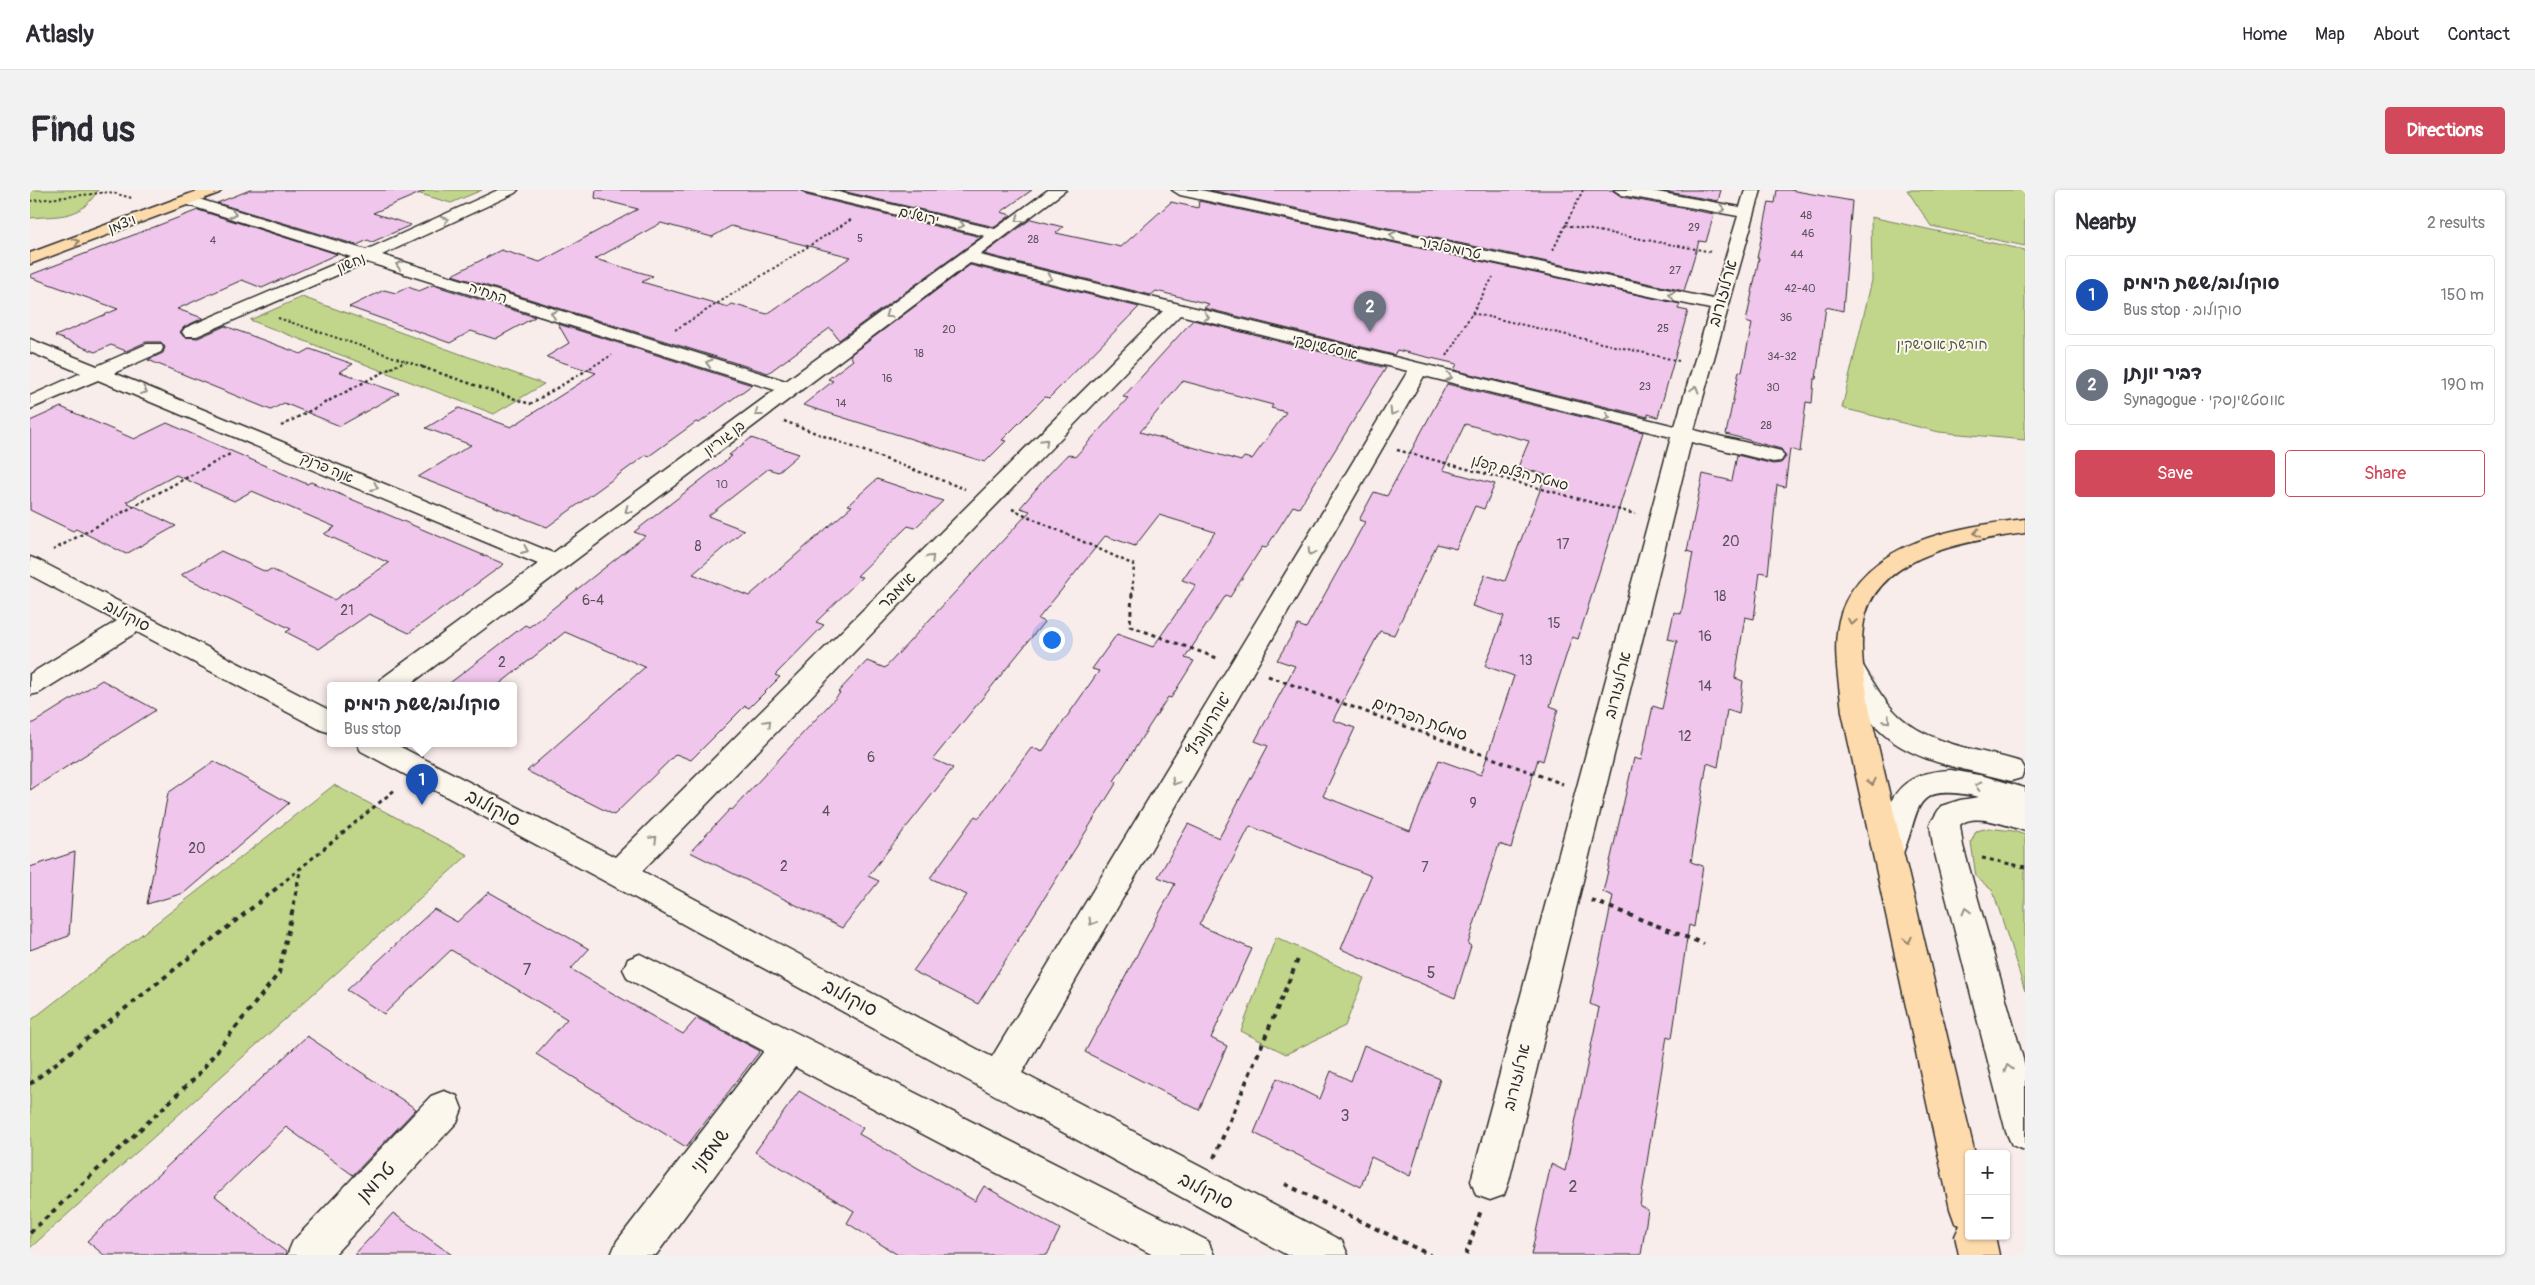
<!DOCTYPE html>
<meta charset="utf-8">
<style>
:root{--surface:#fff;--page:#f2f2f3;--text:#2b2b33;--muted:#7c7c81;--line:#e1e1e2;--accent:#d1495b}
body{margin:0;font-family:Pangolin,"Playpen Sans Hebrew",sans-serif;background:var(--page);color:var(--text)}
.controls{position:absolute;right:15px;bottom:15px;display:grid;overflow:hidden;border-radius:5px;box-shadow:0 1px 4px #0004}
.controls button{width:45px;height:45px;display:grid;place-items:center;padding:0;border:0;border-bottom:1px solid var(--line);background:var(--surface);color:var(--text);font:25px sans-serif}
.you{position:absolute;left:1021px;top:449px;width:18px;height:18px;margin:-12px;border:4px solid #fff;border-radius:50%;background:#1a73e8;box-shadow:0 0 0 8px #1a73e833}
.badge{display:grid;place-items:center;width:32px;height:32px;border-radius:50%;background:var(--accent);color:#fff;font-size:16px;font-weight:700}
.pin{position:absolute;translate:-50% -41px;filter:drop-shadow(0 1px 2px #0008)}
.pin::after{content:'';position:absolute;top:26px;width:18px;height:15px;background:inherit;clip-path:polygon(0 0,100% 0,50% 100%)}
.popup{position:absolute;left:297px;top:492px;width:190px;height:65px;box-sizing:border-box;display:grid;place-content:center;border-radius:5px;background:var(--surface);filter:drop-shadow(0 1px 4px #0005);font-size:16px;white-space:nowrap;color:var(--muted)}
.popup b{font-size:19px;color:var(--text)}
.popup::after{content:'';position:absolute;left:50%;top:100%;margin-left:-10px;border:10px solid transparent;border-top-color:var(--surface)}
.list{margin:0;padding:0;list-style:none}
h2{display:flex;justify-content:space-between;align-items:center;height:65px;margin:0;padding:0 20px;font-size:21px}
h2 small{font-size:16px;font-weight:400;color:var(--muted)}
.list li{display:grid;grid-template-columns:32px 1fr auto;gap:15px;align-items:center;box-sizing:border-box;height:80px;margin:0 10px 10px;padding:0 10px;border:1px solid var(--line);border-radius:5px}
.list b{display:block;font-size:19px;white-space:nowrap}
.list p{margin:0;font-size:16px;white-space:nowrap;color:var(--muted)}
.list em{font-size:16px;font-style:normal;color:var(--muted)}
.actions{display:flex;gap:10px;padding:15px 20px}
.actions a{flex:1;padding:11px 0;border:1px solid var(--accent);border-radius:5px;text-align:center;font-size:18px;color:var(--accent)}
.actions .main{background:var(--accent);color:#fff}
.map{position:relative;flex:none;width:1995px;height:1065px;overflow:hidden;border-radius:5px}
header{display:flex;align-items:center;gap:30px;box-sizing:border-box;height:70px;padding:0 25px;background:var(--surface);border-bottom:1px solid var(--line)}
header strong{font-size:24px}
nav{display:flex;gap:28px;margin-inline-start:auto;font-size:18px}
.intro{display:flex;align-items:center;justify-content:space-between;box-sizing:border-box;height:120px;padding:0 30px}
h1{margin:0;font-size:35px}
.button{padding:12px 22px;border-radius:5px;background:var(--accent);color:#fff;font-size:18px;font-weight:700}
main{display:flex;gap:30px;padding:0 30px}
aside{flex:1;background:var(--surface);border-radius:5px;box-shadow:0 1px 4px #0004}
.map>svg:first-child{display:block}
.green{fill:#c1d68b;stroke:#76805b}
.building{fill:#f0c6ed;stroke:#2b2b2b;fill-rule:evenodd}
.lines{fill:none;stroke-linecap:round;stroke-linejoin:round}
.minor-casing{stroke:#2b2b2b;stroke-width:3}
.major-casing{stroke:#2b2b2b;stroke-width:3}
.highway-casing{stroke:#2b2b2b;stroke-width:3}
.path-far3{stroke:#2b2b2b;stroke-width:2;stroke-dasharray:2.5 2.5;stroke-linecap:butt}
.path-far2{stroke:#2b2b2b;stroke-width:2.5;stroke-dasharray:3 3;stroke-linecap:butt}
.path-far1{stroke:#2b2b2b;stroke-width:3;stroke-dasharray:4 4;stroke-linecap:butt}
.path{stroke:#2b2b2b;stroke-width:4;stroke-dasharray:5 5;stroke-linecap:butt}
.minor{fill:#fbf7ec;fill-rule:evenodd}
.major{fill:#fedbac;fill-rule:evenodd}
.highway{fill:#fedbac;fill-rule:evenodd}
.oneway{stroke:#93918c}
.oneway2{stroke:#94836c}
.labels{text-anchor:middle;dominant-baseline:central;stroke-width:4;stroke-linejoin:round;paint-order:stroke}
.far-number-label{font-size:11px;fill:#5c525c}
.far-street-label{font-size:14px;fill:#2b2b2b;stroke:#fbf7ec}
.far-park-label{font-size:14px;fill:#505643;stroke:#fbf7ec}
.number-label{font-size:14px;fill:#5c525c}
.street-label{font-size:16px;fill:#2b2b2b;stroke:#fbf7ec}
.near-number-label{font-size:16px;fill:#5c525c}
.near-street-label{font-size:19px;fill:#2b2b2b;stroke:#fbf7ec}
</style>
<header>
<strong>Atlasly</strong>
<nav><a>Home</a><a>Map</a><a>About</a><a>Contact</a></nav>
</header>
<div class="intro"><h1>Find us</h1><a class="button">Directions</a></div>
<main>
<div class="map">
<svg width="1995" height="1065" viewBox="0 0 1995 1065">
<rect width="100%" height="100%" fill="#f9edec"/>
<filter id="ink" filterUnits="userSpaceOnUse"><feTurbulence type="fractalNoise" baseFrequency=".02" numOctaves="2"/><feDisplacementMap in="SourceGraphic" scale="10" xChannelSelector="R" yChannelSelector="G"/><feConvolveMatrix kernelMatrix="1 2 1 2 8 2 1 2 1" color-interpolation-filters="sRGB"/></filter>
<g filter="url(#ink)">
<g class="green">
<path d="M0,0H68C50,30 31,25 0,28Z"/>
<polygon points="393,0 452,0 421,13 387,3"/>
<polygon points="1877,0 1995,0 1995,56 1901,36"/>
<polygon points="1841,27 1995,60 1995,250 1909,242 1812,218 1842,90"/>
<polygon points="272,107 514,194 464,224 220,130"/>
<polygon points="304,595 438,665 0,1058 0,831"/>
<polygon points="1959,638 1983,641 1995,645 1995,801 1963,701 1946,687 1941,652 1946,641"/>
<polygon points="1246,747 1334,788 1315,836 1256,864 1211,841"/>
</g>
<g class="building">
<polygon points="220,0 397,0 343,23 381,35 342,52 338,50 327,55 187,13"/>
<path d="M566,0H771L776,5L951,47L809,150L800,138L738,183L422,85L471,60L510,72L608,19L565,8ZM631,33L682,47L701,36L821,67L737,124L702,114L698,117L612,92L623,86L565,69Z"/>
<polygon points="808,0 1002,0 971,22 981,25 965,37"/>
<polygon points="1180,0 1582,0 1592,7 1684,24 1676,52 1669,51 1654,101"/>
<polygon points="1627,0 1691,0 1688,11"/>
<polygon points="1747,0 1760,0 1822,11 1813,121 1796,117 1786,189 1784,189 1782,213 1776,212 1770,262 1760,259 1755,297 1747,295 1738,384 1730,382 1724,429 1715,427 1705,488 1713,491 1709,524 1697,520 1688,577 1677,573 1661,672 1673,676 1664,737 1659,735 1642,848 1637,846 1610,1016 1618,1020 1611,1065 1501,1065 1521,974 1535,981 1569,818 1560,814 1583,706 1573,702 1604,568 1611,570 1623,516 1632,519 1647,451 1638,449 1644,422 1651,424 1663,363 1657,361 1673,284 1702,291 1707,265 1743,274 1751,273 1756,267 1751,259 1696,244 1709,181 1712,182 1722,134 1716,132 1729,68 1727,68 1739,12 1745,13"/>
<polygon points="1169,11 1650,114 1648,119 1658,121 1628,227 1618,224 1618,227 1424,180 1427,174 1367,160 1364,165 1174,118 1179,114 1126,101 1121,105 954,64 1001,29 1033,37 1026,43 1091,57 1141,12 1168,18"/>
<polygon points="168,20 307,64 232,98 212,90 147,119 173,128 154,137 150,142 154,147 168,148 195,136 271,164 280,159 323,174 310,182 369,203 310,236 254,213 241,220 118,170 133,163 135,157 131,152 116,152 96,161 81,155 65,162 25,146 88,119 0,87 0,85"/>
<polygon points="940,75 1109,117 1019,208 1015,207 972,250 976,251 955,272 773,215 803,191 798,189 823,170 820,165"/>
<polygon points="403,95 505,127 465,149 441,141 420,153 319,117 354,100 366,103 378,97 389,101"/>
<path d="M1163,130L1356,178L1269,318L1263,316L1236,358L1232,357L1200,407L1196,405L1155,468L1164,471L1141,508L1138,507L1084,591L1087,592L948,814L883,781L937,705L900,688L945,626L949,628L1002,557L1012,562L1069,481L1062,479L1087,444L1123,457L1166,395L1152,390L1185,342L1129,325L1105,356L1075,346L1008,429L1014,432L903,569L923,578L838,686L849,691L812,738L660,662L700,619L702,620L810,503L808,502L837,471L855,478L1000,321L990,318L1017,286L1038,264L1045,267L1098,208L1093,207ZM1153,191L1243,215L1241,218L1256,222L1222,269L1214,267L1211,271L1110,242Z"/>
<polygon points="528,134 722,195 669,233 666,232 619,266 616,265 517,337 388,287 441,255 396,238 429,218 481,237 566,183 516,167 539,153"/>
<path d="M1417,194L1613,242L1548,449L1542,447L1520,516L1528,519L1513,571L1508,569L1481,658L1469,654L1438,754L1441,756L1425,808L1311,759L1341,686L1220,636L1169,735L1222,759L1181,848L1197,856L1169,920L1055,862L1145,694L1128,687L1158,634L1189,648L1238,556L1225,551L1265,476L1247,470L1268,435L1276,438L1335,332L1329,330L1344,302L1357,306ZM1435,234L1499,251L1488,277L1516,285L1475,391L1455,385L1442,416L1474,426L1455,476L1484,486L1451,585L1409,570L1380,641L1293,606L1325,538L1303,530L1350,441L1364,445L1407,354L1426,359L1445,316L1454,319L1465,294L1413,280Z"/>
<polygon points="31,217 104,249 137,233 277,294 281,292 474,374 379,443 339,424 289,459 256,442 261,439 151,385 191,361 236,382 241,379 304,410 359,373 294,344 305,337 222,301 204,311 146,285 96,312 146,336 96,364 46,339 43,341 0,320 0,231"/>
<polygon points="721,248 769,264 748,282 738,279 678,326 714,340 663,384 719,406 822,316 818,315 847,289 913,311 885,338 878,336 827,386 832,387 786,432 794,435 745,485 750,487 719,518 715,516 661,570 646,564 584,625 497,581 615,477 535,442 467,496 416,496 495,435 499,437 615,346 604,342 702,266 699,265"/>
<polygon points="72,490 126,520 0,600 0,535"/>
<polygon points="184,571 259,613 154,703 117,714 138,603"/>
<polygon points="45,662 39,746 0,760 0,677"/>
<polygon points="459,702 559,759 541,779 653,844 667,828 730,861 656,957 506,864 537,829 421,760 354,824 317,800 404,719 427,732"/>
<polygon points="277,846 386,919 323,985 256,937 185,1006 256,1062 255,1065 74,1065 57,1051"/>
<polygon points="1334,855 1410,889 1380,986 1341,967 1331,997 1224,943 1247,888 1290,909 1301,881 1321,891"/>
<polygon points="769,901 833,938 829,944 945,1011 954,996 1030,1039 1017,1065 868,1065 817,1033 824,1021 725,962"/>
<polygon points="363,1023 422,1065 324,1065"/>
</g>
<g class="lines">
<defs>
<g id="minor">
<path d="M468,0H488L485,3L352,65L756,191L955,46L776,3L773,0H800L965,39L1018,0H1036L950,65L1645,236L1680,119L1150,5L1142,0H1171L1683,109L1708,26L1592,5L1584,0H1616L1710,17L1715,0H1731L1664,240L1751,261L1754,266L1751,271L1743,272L1661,252L1479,991L1474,1005L1460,1010L1446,1005L1441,991L1641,247L1394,186L992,883L1312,1051L1318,1065H1257L578,693L331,561L327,554H365L585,667L1133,121L940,73L378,496H347L351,489L508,374L68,190L0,219V206L51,183L0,162V149L67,176L117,154H131L133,158L131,162L84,183L523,363L745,200L337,72L167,146H155L152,142L155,138L321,67L152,13L149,10L152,7H162L336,60ZM1150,125L1378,181L962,867L612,681Z"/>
<polygon points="0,367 8,370 301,521 301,543 291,540 107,442 9,503 0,505 0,484 87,431 0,385"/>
<path d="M1820,466L1829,469C1841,488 1852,510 1869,526C1902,556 1950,559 1991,572L1995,579L1991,588L1981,591C1938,579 1882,573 1849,540C1831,522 1820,497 1807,475L1811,469Z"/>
<path d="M1921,580L1954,586L1995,598V641C1979,636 1944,622 1930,635L1933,656L1995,876V960L1982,955L1976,942L1903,656L1900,634L1911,616L1930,610L1949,607C1874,591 1894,623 1869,672L1858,675L1847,672L1843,663C1857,615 1863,582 1921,580Z"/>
<polygon points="610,764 1178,1051 1184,1065 1123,1065 765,877 626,1065 581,1065 587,1051 734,861 598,789 593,779 598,769"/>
<polygon points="414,901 427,906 432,919 427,932 304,1065 257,1065 263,1051 401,906"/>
</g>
<polygon id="major" points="170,0 192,0 189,3 0,74 0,63"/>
<path id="highway" d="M1995,329V343C1941,350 1855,363 1836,423C1827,454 1835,491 1840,522L1945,964H1939V1046H1965L1969,1065H1929L1925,1046L1930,1035L1925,1033L1920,1019L1812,522C1809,490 1801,454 1811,423C1836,350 1929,337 1995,329Z"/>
</defs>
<use href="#minor" class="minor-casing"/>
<use href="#major" class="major-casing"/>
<use href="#highway" class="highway-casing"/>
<g class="path-far3">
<polyline points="0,11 79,2 102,8"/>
<polyline points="1535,35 1682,62"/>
<polyline points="1523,60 1553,0"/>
<polyline points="1442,123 1649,171"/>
<polyline points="248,128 396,178"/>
<polyline points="645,140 822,29"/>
<polyline points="1417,166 1463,87"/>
<polyline points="361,178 375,171"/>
<polyline points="560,178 582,165"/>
</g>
<g class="path-far2">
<polyline points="392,177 500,214 562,177"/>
<polyline points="754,231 935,299"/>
<polyline points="251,236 363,177"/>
<polyline points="1367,260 1605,324"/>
<polyline points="982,319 1104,375 1102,405"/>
<polyline points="23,360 202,263"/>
</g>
<g class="path-far1">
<polyline points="1102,404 1100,436 1187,468"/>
<polyline points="1238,486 1533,594"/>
<polyline points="1952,668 1995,677"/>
<polyline points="250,695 367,598"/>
<polyline points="267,695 271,678"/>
</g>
<g class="path">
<polyline points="1561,710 1674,754"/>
<polyline points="0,894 252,694"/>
<polyline points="1184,968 1269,767"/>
<polyline points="1255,994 1400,1065"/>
<polyline points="0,1043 167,886 249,783 268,694"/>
<polyline points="1436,1065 1451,1020"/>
</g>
<use href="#minor" class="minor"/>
<use href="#major" class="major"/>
<use href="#highway" class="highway"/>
</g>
<defs><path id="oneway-chevron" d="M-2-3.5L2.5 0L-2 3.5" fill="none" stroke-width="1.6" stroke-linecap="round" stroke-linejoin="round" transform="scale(1.25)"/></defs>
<g class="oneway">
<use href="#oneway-chevron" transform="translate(1692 19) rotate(11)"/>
<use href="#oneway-chevron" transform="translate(203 24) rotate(17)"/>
<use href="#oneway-chevron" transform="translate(989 29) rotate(143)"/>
<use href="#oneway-chevron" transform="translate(415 30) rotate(-25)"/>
<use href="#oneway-chevron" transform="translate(931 35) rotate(13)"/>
<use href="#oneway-chevron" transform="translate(1363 45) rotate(-168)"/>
<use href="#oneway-chevron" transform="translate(369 75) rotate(-162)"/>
<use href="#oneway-chevron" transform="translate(1019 88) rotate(14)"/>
<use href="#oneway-chevron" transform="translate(1642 105) rotate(-168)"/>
<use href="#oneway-chevron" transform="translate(524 124) rotate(-162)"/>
<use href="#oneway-chevron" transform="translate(858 125) rotate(144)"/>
<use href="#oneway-chevron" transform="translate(1176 127) rotate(14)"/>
<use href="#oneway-chevron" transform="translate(679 173) rotate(-163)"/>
<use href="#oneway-chevron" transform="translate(1419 187) rotate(14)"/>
<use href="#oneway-chevron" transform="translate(1665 199) rotate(-74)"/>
<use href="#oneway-chevron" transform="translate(114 201) rotate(23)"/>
<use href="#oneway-chevron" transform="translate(1363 222) rotate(121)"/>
<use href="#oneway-chevron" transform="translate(728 223) rotate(142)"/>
<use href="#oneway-chevron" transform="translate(1577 227) rotate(14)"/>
<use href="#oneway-chevron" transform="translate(1015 252) rotate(-45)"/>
<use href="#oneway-chevron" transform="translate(345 297) rotate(23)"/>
<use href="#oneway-chevron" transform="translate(598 320) rotate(143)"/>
<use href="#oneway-chevron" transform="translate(495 360) rotate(23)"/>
<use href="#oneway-chevron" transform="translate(1281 362) rotate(121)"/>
<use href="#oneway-chevron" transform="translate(901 368) rotate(-45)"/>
<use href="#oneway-chevron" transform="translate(1857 530) rotate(47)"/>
<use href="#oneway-chevron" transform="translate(738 533) rotate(-45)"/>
<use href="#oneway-chevron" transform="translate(1145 592) rotate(121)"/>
<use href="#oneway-chevron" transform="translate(1948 596) rotate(-166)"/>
<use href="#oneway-chevron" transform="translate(624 649) rotate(-45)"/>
<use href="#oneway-chevron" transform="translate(1936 721) rotate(-105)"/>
<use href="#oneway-chevron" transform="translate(1062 732) rotate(121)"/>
<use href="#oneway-chevron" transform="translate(1978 878) rotate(-105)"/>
</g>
<g class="oneway2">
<use href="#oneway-chevron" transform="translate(46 52) rotate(-21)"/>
<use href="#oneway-chevron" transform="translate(1947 343) rotate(170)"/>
<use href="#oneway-chevron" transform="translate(1822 432) rotate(99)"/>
<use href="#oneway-chevron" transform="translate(1842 592) rotate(77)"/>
<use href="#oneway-chevron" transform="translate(1878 750) rotate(77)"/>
</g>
</g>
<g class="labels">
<g class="far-number-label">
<text x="1776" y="25">48</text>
<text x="1664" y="37">29</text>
<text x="1778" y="43">46</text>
<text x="830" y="48">5</text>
<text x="1003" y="49">28</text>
<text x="183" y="50">4</text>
<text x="1767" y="64">44</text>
<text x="1645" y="80">27</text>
<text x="1770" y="98">42-40</text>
<text x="1756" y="127">36</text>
<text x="1633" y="138">25</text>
<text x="919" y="139">20</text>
<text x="889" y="163">18</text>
<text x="1752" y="166">34-32</text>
<text x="857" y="188">16</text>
<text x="1615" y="196">23</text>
<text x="1743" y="197">30</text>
<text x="811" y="213">14</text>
<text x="1736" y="235">28</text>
<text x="692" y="294">10</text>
</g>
<g class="far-street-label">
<text transform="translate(889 26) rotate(13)">ירושלים</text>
<text transform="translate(92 34) rotate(-21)">ויצמן</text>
<text transform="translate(1420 58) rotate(12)">טרומפלדור</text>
<text transform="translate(321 73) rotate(-23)">נחשון</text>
<text transform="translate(458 103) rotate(18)">התחיה</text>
<text transform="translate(1295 157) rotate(14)">אוסטשינסקי</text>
<text transform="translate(694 248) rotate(-37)">בן גוריון</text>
<text transform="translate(297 278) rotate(23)">אנה פרנק</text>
<text transform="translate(1490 283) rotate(15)">סמטת הצלם קפלן</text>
</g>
<g class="far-park-label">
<text x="1912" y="154">חורשת אוסישקין</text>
</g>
<g class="number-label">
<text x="1701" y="351">20</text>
<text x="1533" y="354">17</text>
<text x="668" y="356">8</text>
<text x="1690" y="406">18</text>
<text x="563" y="410">6-4</text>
<text x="317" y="420">21</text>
<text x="1524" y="433">15</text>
<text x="1675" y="446">16</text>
<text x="1496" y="470">13</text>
<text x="472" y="472">2</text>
<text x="1675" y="496">14</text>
<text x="1655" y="546">12</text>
<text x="841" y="567">6</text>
<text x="1443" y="613">9</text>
<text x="796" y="621">4</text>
<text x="167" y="658">20</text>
<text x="754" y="676">2</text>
<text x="1395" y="677">7</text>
</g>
<g class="street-label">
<text transform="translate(1693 103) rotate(-74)">ארלוזורוב</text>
<text transform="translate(867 401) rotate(-45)">אימבר</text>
<text transform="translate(97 426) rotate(28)">סוקולוב</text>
<text transform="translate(1588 495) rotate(-76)">ארלוזורוב</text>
<text transform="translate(1390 529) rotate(20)">סמטת הפרחים</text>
<text transform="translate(1179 534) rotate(-59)">אהרונוביץ'</text>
<text transform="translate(1487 887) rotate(-76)">ארלוזורוב</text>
</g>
<g class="near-number-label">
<text x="497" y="780">7</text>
<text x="1401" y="783">5</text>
<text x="1315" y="926">3</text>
<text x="1543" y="997">2</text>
</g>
<g class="near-street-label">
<text transform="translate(463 618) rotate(28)">סוקולוב</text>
<text transform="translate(820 808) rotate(28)">סוקולוב</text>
<text transform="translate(680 961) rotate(-53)">שמעוני</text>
<text transform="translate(346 992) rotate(-47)">טרומן</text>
<text transform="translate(1176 1001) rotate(28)">סוקולוב</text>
</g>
</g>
</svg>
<div class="controls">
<button>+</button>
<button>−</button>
</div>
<div class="you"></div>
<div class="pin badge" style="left:392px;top:615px;background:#1a4fb4">1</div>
<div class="popup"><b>סוקולוב/ששת הימים</b>Bus stop</div>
<div class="pin badge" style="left:1340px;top:142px;background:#6b7280">2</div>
</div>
<aside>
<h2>Nearby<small>2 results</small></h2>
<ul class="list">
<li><span class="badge" style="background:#1a4fb4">1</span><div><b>סוקולוב/ששת הימים</b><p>Bus stop · סוקולוב</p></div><em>150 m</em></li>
<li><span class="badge" style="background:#6b7280">2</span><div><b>דביר יונתן</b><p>Synagogue · אוסטשינסקי</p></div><em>190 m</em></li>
</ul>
<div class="actions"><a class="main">Save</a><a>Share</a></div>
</aside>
</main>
